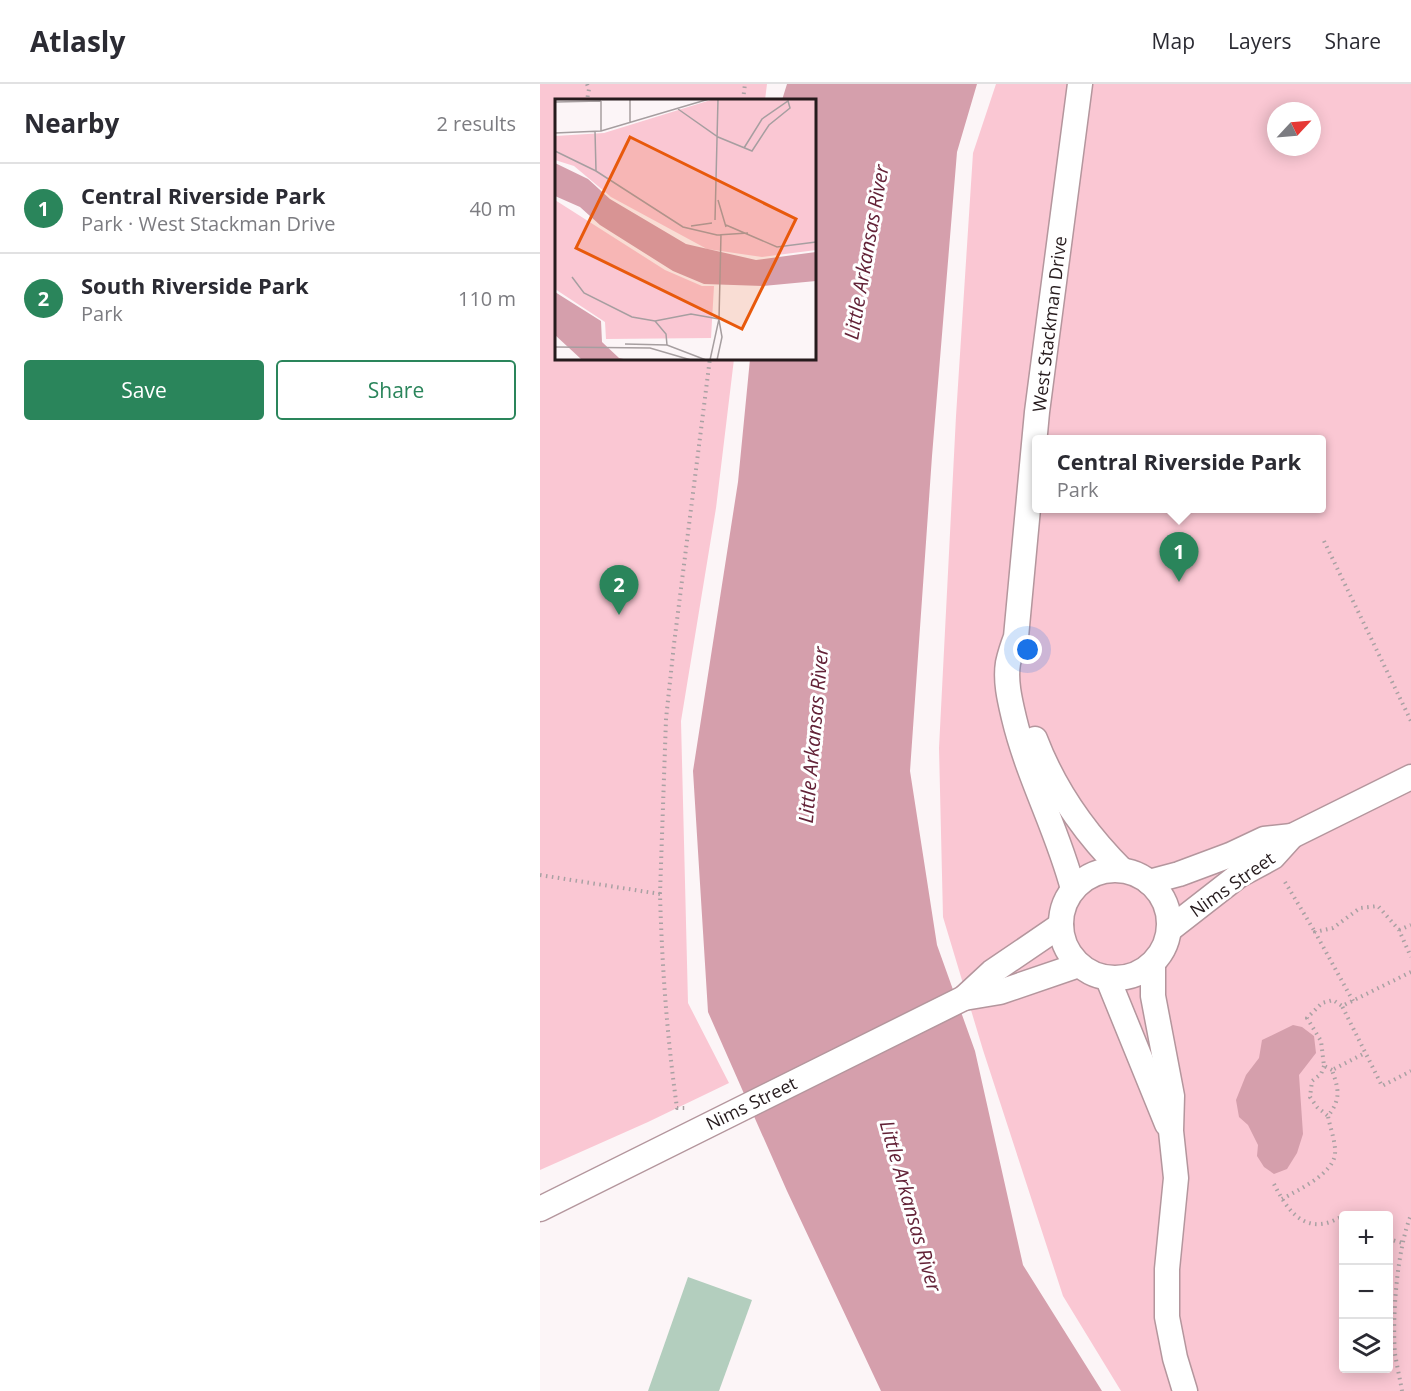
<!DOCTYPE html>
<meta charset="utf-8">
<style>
:root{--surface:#fff;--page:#f2f2f3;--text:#2b2b33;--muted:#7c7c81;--line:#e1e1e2;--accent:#2a855b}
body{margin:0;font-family:"Open Sans",sans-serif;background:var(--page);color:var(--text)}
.controls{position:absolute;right:18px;bottom:18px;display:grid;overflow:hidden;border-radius:6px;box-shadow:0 3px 15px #0003}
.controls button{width:54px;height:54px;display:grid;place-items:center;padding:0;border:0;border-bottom:2px solid var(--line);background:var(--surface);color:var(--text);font:30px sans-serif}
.compass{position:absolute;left:727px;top:18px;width:54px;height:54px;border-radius:50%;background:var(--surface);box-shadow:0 3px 15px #0003;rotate:64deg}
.you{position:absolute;left:488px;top:566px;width:21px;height:21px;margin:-15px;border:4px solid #fff;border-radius:50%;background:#1a73e8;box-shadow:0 0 0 9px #1a73e833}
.badge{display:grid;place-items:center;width:39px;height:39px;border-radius:50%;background:var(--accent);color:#fff;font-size:20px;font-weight:700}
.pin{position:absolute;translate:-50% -50px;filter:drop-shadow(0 2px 3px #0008)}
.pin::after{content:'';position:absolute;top:32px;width:21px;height:18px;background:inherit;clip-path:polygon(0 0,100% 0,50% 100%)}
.popup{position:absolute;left:492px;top:351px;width:294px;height:78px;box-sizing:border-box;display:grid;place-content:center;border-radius:6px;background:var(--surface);filter:drop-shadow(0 2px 4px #0005);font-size:20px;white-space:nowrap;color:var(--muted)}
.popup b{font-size:22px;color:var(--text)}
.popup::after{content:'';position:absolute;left:50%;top:100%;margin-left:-12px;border:12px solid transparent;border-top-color:var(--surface)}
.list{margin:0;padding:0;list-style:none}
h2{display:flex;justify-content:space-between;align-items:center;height:78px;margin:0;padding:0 24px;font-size:26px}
h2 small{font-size:20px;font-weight:400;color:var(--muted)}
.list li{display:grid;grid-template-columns:39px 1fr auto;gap:18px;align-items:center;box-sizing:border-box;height:90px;padding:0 24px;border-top:2px solid var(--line)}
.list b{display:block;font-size:22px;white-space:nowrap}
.list p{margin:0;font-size:20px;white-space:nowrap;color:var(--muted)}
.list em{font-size:20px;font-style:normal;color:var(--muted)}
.actions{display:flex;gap:12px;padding:18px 24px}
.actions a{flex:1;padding:14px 0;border:2px solid var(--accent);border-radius:6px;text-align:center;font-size:21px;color:var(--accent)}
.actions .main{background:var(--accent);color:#fff}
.icon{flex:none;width:33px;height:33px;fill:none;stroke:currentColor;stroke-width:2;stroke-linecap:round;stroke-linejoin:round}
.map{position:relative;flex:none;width:871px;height:1307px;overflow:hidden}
header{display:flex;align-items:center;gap:36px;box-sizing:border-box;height:84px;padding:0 30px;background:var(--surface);border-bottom:2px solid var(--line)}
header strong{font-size:28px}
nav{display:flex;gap:33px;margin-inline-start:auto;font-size:21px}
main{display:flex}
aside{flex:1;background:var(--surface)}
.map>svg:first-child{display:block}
.green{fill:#fac7d3;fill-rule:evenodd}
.water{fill:#d59fac}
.building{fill:#b3cebe}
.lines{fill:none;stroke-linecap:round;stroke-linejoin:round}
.minor-casing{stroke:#b4969d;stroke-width:27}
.path{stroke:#a9a1a3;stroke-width:4;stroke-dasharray:1.5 4.5;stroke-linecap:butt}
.minor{stroke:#fff;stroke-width:24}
.labels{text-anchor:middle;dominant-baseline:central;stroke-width:6;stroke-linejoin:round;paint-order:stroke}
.street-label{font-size:18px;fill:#261b1d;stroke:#fff}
.water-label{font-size:20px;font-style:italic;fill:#632237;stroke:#fff}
.inset-road{fill:none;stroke:#a69ea0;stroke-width:1.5}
.view{fill:#e8590c;fill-opacity:0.15;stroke:#e8590c;stroke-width:3}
.inset-edge{fill:none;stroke:#261b1d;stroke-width:3}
</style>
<header>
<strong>Atlasly</strong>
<nav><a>Map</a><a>Layers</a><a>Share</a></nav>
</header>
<main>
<aside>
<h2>Nearby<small>2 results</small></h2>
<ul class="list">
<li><span class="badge">1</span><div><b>Central Riverside Park</b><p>Park · West Stackman Drive</p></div><em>40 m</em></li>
<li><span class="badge">2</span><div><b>South Riverside Park</b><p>Park</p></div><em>110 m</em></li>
</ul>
<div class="actions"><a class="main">Save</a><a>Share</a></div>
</aside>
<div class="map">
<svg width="871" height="1307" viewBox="0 0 871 1307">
<rect width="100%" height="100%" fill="#fcf5f7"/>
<g class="green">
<polygon points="0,0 227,0 225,16 16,16 16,274 194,275 176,424 141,637 148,919 189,999 108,1038 0,1086"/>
<path d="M456,0H871V1307H581L523,1212L443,966L403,833L399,664L416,332L433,69ZM736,27H772V63H736ZM496,356H782V424H496ZM804,1132H848V1284H804Z"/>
</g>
<g class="water">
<polygon points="247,0 437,0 417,68 392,372 370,687 397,861 435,967 483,1181 562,1307 341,1307 247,1107 168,928 153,687 198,398 210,275 274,274 274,16 242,16"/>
<polygon points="753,941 762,943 774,952 776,969 759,991 763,1050 757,1069 747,1085 734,1090 724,1083 717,1072 718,1061 708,1041 699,1033 696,1016 706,991 719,974 722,956"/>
</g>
<polygon class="building" points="148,1193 212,1216 179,1307 108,1307"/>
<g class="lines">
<defs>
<g id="minor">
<path d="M495,655C514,705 544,748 582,786"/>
<circle cx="575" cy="840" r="54"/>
<polyline points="609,798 639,790 690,771 724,755 752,752"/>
<path d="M533,805C518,747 488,693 474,634C470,617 465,597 468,579C470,570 473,561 476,553L497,328L540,0"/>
<polyline points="630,845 698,792 733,773 752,752 871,693"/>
<polyline points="613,880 613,912 632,1012 631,1047 636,1094 627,1185 627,1233 635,1274 645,1307"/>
<polyline points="568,895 627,1040"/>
<polyline points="424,914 460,908 539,881"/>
<polyline points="0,1125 424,914 452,888 521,841"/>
</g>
</defs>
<use href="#minor" class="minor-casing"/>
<g class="path">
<polyline points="47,0 49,5 47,16"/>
<polyline points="203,16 205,0"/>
<polyline points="784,457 871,637"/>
<path d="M0,791L120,810C122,882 127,953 137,1024H145"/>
<polyline points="745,798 775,848"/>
<polyline points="120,810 126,635 134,560 170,274"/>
<polyline points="859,846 871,841"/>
<polyline points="871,888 802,922 842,1002 871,987"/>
<polyline points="813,917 775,848 793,844 820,824 838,822 859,846 871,873"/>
<polyline points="784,982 781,990 772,997 770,1013 777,1023 788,1032"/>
<polyline points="792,986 784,982 781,957 767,934 782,919 793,916 802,922"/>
<path d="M734,1100C745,1122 761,1148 790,1138C803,1133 812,1125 826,1132"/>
<path d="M742,1115C758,1106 793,1090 795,1070C796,1058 790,1044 788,1032C801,1015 799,1006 792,986L825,969"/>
<polyline points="848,1155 863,1159"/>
<path d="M862,1307C860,1295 857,1282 855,1270C852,1233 857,1165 871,1131"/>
</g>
<use href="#minor" class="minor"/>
</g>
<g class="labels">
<g class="street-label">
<text transform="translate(509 240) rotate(-83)">West Stackman Drive</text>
<text transform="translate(692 800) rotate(-35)">Nims Street</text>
<text transform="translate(211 1019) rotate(-26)">Nims Street</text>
</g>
<g class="water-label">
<text transform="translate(326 168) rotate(-80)">Little Arkansas River</text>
<text transform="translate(273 651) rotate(-85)">Little Arkansas River</text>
<text transform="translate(371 1122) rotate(74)">Little Arkansas River</text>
</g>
</g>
<g transform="translate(15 15)">
<rect width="261" height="261" fill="#fcf5f7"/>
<path d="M159,0H261V151L207,158L152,150L56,98L19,67L0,61V37L49,34ZM0,101L110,171L147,187H159L156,239L51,240L50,223L0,190Z" fill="#fac7d3"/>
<path d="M0,64L33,80L55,100L131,145L201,161L261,153V182L208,187L149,185L118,172L45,126L25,108L0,97ZM0,193L46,222L47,243L64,259L73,261L26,260L0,236Z" fill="#d59fac"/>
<path class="inset-road" d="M46,2V32M0,3L46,2M123,10L163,38L197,52L214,26L235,9L233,2L207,20L189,49M75,24V0M40,32L41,72M0,34L46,32L154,0M0,52L41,72L128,128L162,136L193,134M163,101L171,128M160,121L163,0M171,126L222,148L261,143M136,127L157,124M17,178L29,194L77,218L100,222L136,215L164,220M100,222L111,235L112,246M70,245L112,246L151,261M0,248L95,249L136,261M155,261L164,220L166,135M162,261L167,238L164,221"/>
<path class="view" d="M75,38L241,120L187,230L21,149Z"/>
<rect width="261" height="261" class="inset-edge"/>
</g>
</svg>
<div class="controls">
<button>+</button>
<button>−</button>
<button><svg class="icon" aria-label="layers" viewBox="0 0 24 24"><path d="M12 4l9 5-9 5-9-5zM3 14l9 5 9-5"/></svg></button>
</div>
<svg class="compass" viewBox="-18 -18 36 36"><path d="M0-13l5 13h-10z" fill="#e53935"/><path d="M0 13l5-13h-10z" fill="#7c7c81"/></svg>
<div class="you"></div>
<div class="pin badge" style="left:639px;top:498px">1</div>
<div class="popup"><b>Central Riverside Park</b>Park</div>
<div class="pin badge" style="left:79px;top:531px">2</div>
</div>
</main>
